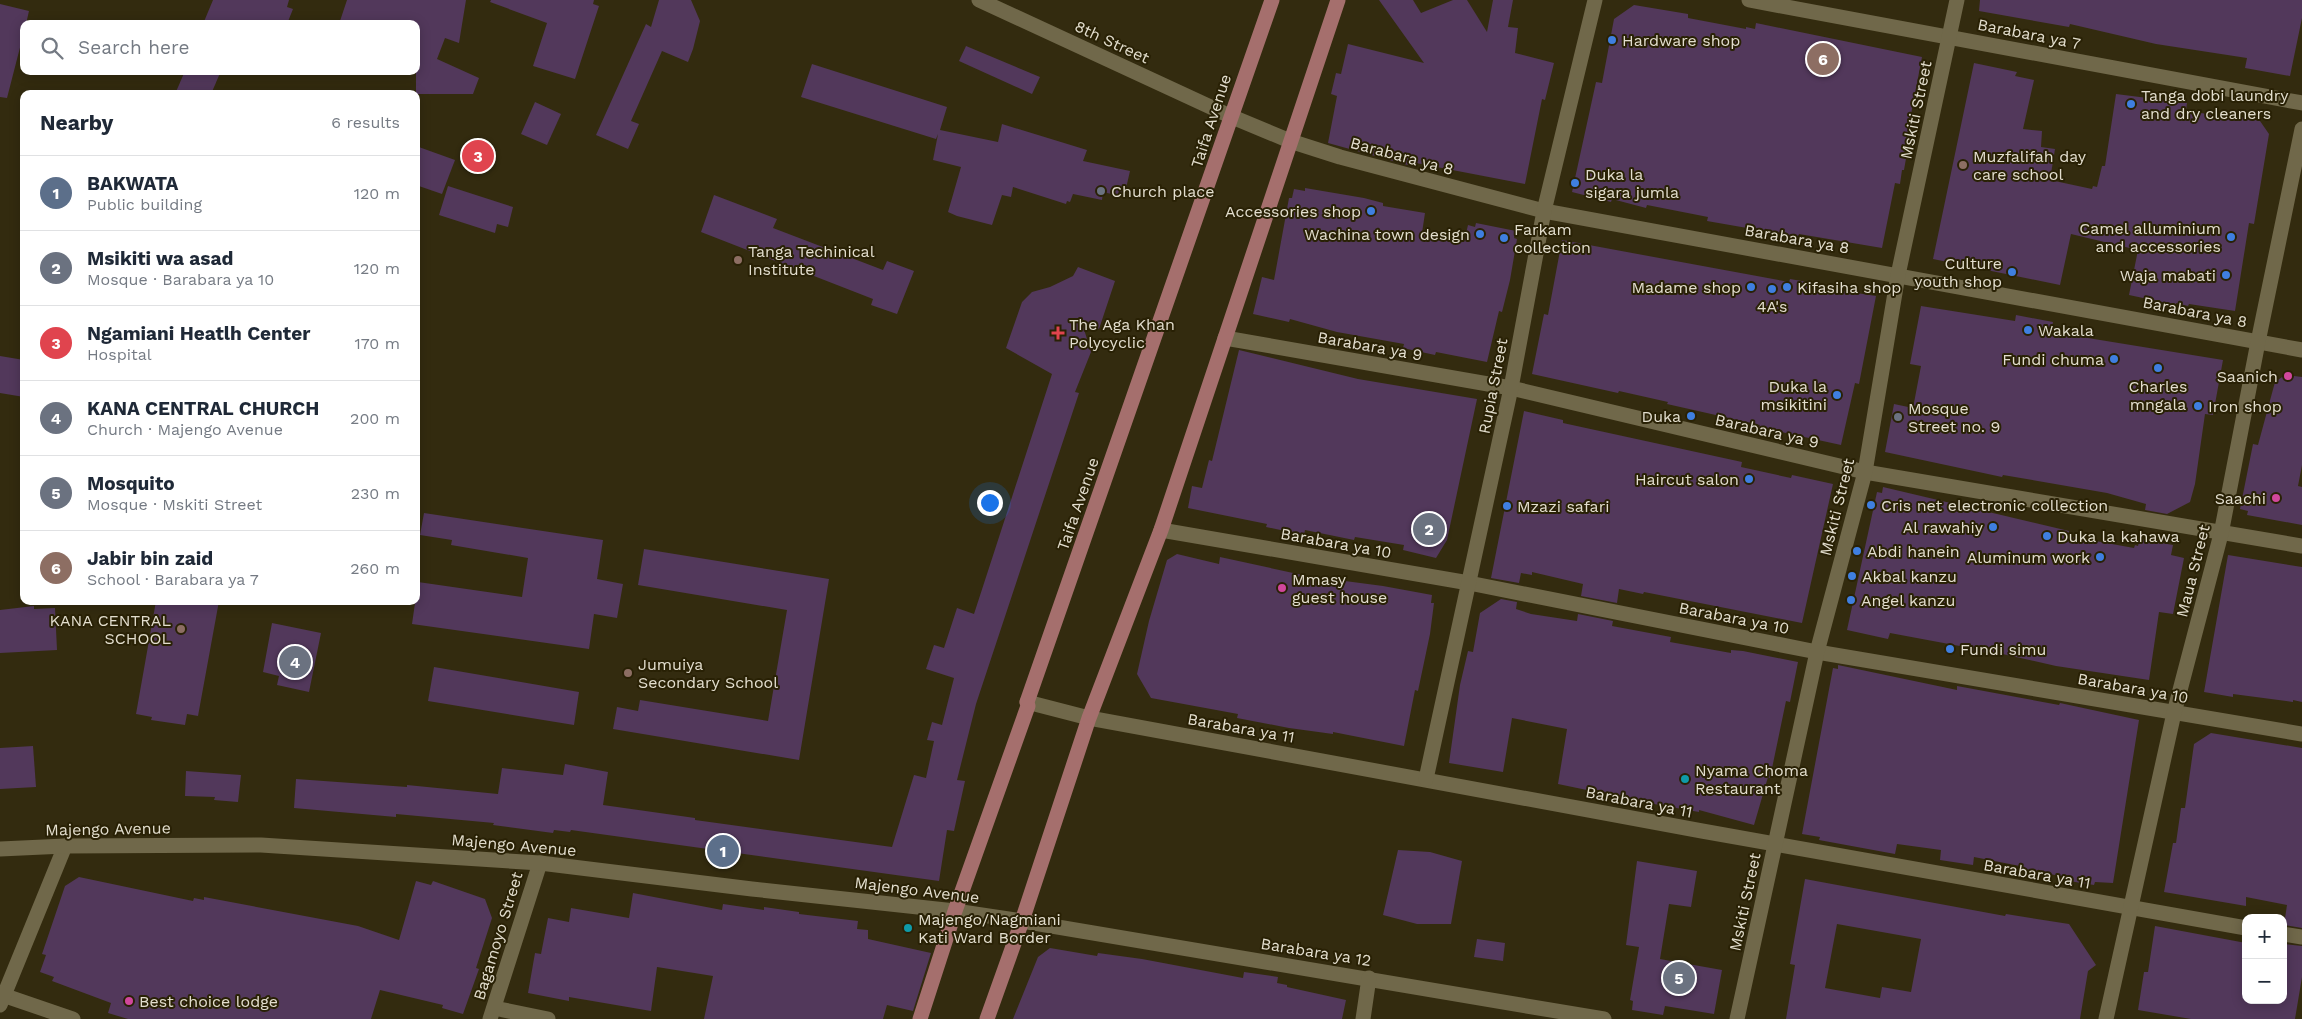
<!DOCTYPE html>
<meta charset="utf-8">
<style>
:root{--surface:#fff;--page:#f6f6f7;--text:#1f2937;--muted:#747a83;--line:#e0e1e3;--accent:#0f766e}
body{margin:0;font-family:"Work Sans",sans-serif;background:var(--page);color:var(--text)}
.controls{position:absolute;right:15px;bottom:15px;display:grid;overflow:hidden;border-radius:10px;box-shadow:0 2px 12px #0003}
.controls button{width:45px;height:45px;display:grid;place-items:center;padding:0;border:0;border-bottom:1px solid var(--line);background:var(--surface);color:var(--text);font:25px sans-serif}
.you{position:absolute;left:989px;top:502px;width:18px;height:18px;margin:-12px;border:4px solid #fff;border-radius:50%;background:#1a73e8;box-shadow:0 0 0 8px #1a73e833}
.badge{display:grid;place-items:center;width:32px;height:32px;border-radius:50%;background:var(--accent);color:#fff;font-size:16px;font-weight:700}
.pin{position:absolute;translate:-50% -50%;border:2px solid #fff;box-shadow:0 1px 5px #0006}
.list{margin:0;padding:0;list-style:none}
h2{display:flex;justify-content:space-between;align-items:center;height:65px;margin:0;padding:0 20px;font-size:21px}
h2 small{font-size:16px;font-weight:400;color:var(--muted)}
.list li{display:grid;grid-template-columns:32px 1fr auto;gap:15px;align-items:center;box-sizing:border-box;height:75px;padding:0 20px;border-top:1px solid var(--line)}
.list b{display:block;font-size:19px;white-space:nowrap}
.list p{margin:0;font-size:16px;white-space:nowrap;color:var(--muted)}
.list em{font-size:16px;font-style:normal;color:var(--muted)}
.icon{flex:none;width:28px;height:28px;fill:none;stroke:currentColor;stroke-width:2;stroke-linecap:round;stroke-linejoin:round}
.map{position:relative;flex:none;width:2302px;height:1019px;overflow:hidden}
.search{position:absolute;background:var(--surface);box-shadow:0 2px 12px #0003;left:20px;top:20px;width:400px;height:55px;display:flex;align-items:center;gap:12px;box-sizing:border-box;padding:0 18px;border-radius:10px;color:var(--muted);font-size:19px}
.panel{position:absolute;background:var(--surface);box-shadow:0 2px 12px #0003;left:20px;top:90px;width:400px;height:515px;border-radius:10px}
.map>svg:first-child{display:block}
.building{fill:#52385b;fill-rule:evenodd}
.lines{fill:none;stroke-linecap:round;stroke-linejoin:round}
.street{stroke:#70684a;stroke-width:15}
.secondary{stroke:#70684a;stroke-width:15}
.primary{stroke:#a56f6d;stroke-width:15}
.shop-dot{fill:#3f7fe0;stroke:#292105;stroke-width:2}
.education-dot{fill:#8d6e63;stroke:#292105;stroke-width:2}
.worship-dot{fill:#6b7280;stroke:#292105;stroke-width:2}
.health-dot{fill:#e0444e;stroke:#292105;stroke-width:2}
.hotel-dot{fill:#d1479c;stroke:#292105;stroke-width:2}
.culture-dot{fill:#0f9aa8;stroke:#292105;stroke-width:2}
.labels{text-anchor:middle;dominant-baseline:central;stroke-width:4;stroke-linejoin:round;paint-order:stroke}
.street-label{font-size:16px;fill:#e3dece;stroke:#292105}
.poi-label{font-size:16px;fill:#e3dece;stroke:#292105;text-anchor:start}
</style>
<div class="map">
<svg width="2302" height="1019" viewBox="0 0 2302 1019">
<rect width="100%" height="100%" fill="#332b0f"/>
<g class="building">
<polygon points="213,0 289,0 287,7 293,9 287,24 203,24"/>
<polygon points="347,0 466,0 459,43 445,38 437,59 479,78 473,94 416,94 416,24 339,24"/>
<polygon points="491,0 594,0 593,4 599,6 575,79 533,66 547,23 490,2"/>
<polygon points="659,0 691,0 700,21 693,49 688,62 662,51 631,121 639,124 628,149 596,135 646,24 651,27"/>
<polygon points="1379,0 1413,0 1421,13 1453,0 1467,0 1487,32 1493,0 1513,0 1508,27 1518,28 1515,53 1554,63 1545,100 1542,99 1525,184 1416,163 1415,167 1328,143 1337,96 1331,94 1336,73 1341,74 1348,44 1424,63"/>
<polygon points="1980,0 2302,0 2302,18 2290,76 2245,68 2247,58 2156,44 2070,24 2069,27 1979,11"/>
<polygon points="0,4 29,11 26,24 24,24 24,32 7,98 0,97"/>
<polygon points="1634,5 1688,14 1688,18 1746,29 1746,27 1755,29 1756,23 1922,57 1908,130 1911,130 1904,170 1902,170 1900,184 1895,183 1882,248 1799,234 1798,237 1707,221 1708,217 1647,205 1646,208 1612,199 1611,202 1572,192 1596,82 1602,83 1614,19"/>
<polygon points="966,46 1040,77 1032,94 959,61"/>
<polygon points="1974,63 2017,72 2015,76 2034,80 2023,129 2042,131 2041,147 2055,149 2050,180 2092,189 2093,186 2097,187 2102,166 2105,166 2116,94 2187,103 2186,110 2232,119 2232,115 2260,121 2269,134 2254,224 2249,223 2235,311 2189,304 2188,306 2176,303 2176,305 2129,295 2138,250 2071,234 2060,285 1933,259"/>
<polygon points="812,64 947,107 940,130 998,142 1002,124 1087,150 1083,161 1130,171 1124,197 1103,192 1102,200 1073,194 1070,202 1067,201 1066,204 1013,187 1011,197 1002,195 992,225 957,216 948,212 961,167 933,160 938,134 936,139 801,97"/>
<polygon points="185,71 221,71 211,94 175,94"/>
<polygon points="535,102 561,114 547,145 521,134"/>
<polygon points="416,146 455,160 442,194 416,185"/>
<polygon points="448,186 513,207 508,227 497,224 495,233 439,215"/>
<polygon points="1305,188 1364,198 1383,203 1383,206 1425,213 1422,233 1464,242 1468,225 1475,227 1476,223 1516,231 1514,238 1517,239 1510,280 1502,312 1499,311 1487,362 1436,352 1435,355 1403,348 1404,344 1337,332 1290,319 1289,322 1253,314 1262,277 1274,280 1289,198 1292,198 1294,189 1305,191"/>
<polygon points="714,195 777,219 773,228 883,270 887,261 914,271 897,314 871,305 873,299 701,232"/>
<polygon points="1562,240 1789,282 1790,279 1825,285 1824,288 1876,296 1859,384 1855,383 1841,445 1759,427 1760,425 1667,404 1668,402 1619,391 1618,393 1532,374 1544,314 1548,315"/>
<polygon points="1078,267 1115,281 1099,329 1083,326 1091,352 1075,392 1079,393 976,704 957,780 965,781 954,831 947,830 939,881 571,830 570,832 554,830 553,833 493,825 494,823 396,814 396,817 294,808 296,779 407,787 407,785 498,794 502,768 563,775 565,764 608,772 603,805 695,818 695,820 892,847 914,775 926,778 934,741 927,740 932,722 942,725 954,678 926,669 934,645 944,648 957,608 974,614 1052,374 1006,348 1022,302 1032,292 1050,287 1073,276"/>
<polygon points="1921,306 2015,321 2016,315 2053,322 2051,332 2223,360 2213,415 2205,414 2195,484 2190,502 2167,514 2145,510 2146,504 2107,493 2003,475 2002,477 1885,452 1894,404 1913,408 1921,366 1910,364"/>
<polygon points="1239,350 1358,379 1477,399 1447,540 1436,558 1403,550 1404,545 1355,537 1354,540 1305,530 1304,535 1266,527 1267,524 1188,508 1192,486 1202,488 1209,460 1212,461"/>
<polygon points="0,356 24,360 24,397 0,393"/>
<polygon points="2285,375 2302,377 2302,465 2298,486 2302,487 2302,525 2247,515 2248,511 2240,509 2253,444 2258,445 2275,382"/>
<polygon points="1524,411 1563,420 1563,423 1742,462 1741,467 1791,478 1792,475 1833,484 1802,623 1644,592 1643,594 1619,589 1617,603 1581,596 1583,584 1532,572 1532,575 1521,573 1519,583 1491,578"/>
<polygon points="1883,487 2069,531 2068,536 2134,548 2135,545 2138,546 2140,539 2173,545 2171,555 2184,558 2173,614 2159,612 2149,680 2056,666 1998,653 1997,655 1965,649 1965,647 1890,633 1888,639 1847,630 1877,492 1882,493"/>
<polygon points="424,513 603,540 597,579 623,584 617,618 594,614 589,649 412,624 418,582 522,597 528,558 451,545 452,540 420,535"/>
<polygon points="644,549 829,579 799,760 613,729 617,707 638,711 640,700 768,721 787,610 638,585"/>
<polygon points="1177,554 1219,564 1220,557 1307,576 1383,586 1432,595 1431,603 1434,603 1430,634 1418,691 1415,690 1404,746 1333,732 1333,734 1289,728 1237,718 1238,714 1151,698 1137,674 1149,621 1167,560"/>
<polygon points="2228,555 2302,567 2302,702 2293,700 2293,702 2233,694 2233,697 2204,692"/>
<polygon points="1501,599 1517,602 1516,609 1531,614 1577,621 1578,614 1613,621 1612,626 1671,637 1670,642 1731,653 1731,650 1743,651 1798,662 1790,702 1786,701 1770,778 1768,777 1754,825 1699,810 1699,812 1654,804 1558,784 1567,729 1512,718 1503,772 1449,763 1460,685 1468,651 1473,652 1480,613"/>
<polygon points="156,601 219,601 198,716 187,714 185,725 151,720 152,717 136,714"/>
<polygon points="34,606 34,609 55,608 57,650 0,653 0,610"/>
<polygon points="272,623 321,633 309,692 277,685 279,676 263,672"/>
<polygon points="1838,665 1957,690 1957,686 2059,705 2060,703 2139,720 2113,883 2095,882 2094,885 2069,881 2070,878 2024,869 2025,867 1974,857 1973,865 1940,860 1941,850 1897,844 1895,854 1819,840 1820,837 1802,834 1833,668 1838,669"/>
<polygon points="434,667 579,692 574,725 428,701"/>
<polygon points="2211,733 2302,748 2302,928 2284,925 2287,905 2246,897 2246,906 2164,892 2173,843 2176,843 2181,808 2185,808 2194,744"/>
<polygon points="33,746 36,787 0,789 0,748"/>
<polygon points="186,771 241,775 238,802 214,800 215,797 185,796"/>
<polygon points="1398,850 1430,852 1462,861 1451,924 1417,924 1383,915"/>
<polygon points="1637,861 1697,871 1691,907 1669,904 1660,959 1722,970 1714,1014 1665,1006 1663,1015 1632,1010 1633,1001 1630,1000 1639,947 1626,945"/>
<polygon points="79,877 193,901 194,898 204,900 204,897 358,926 399,940 416,881 431,885 433,881 485,899 492,918 476,968 479,969 463,1014 442,1008 443,1005 380,990 371,1019 128,1019 108,1013 111,1003 52,981 54,977 40,972 46,955 42,954 65,886"/>
<path d="M1805,879L2005,916L2006,914L2069,924L2096,965L2088,971L2080,1019H1786L1795,965L1790,964ZM1837,924L1921,939L1911,992L1882,987L1880,998L1825,988Z"/>
<polygon points="633,893 722,910 723,904 764,910 764,907 799,912 799,914 858,921 857,929 868,930 868,939 931,953 913,1011 887,1005 883,1019 704,1019 713,976 657,967 651,1011 569,997 569,1001 528,993 535,953 541,954 548,918 569,922 571,908 629,918"/>
<polygon points="2155,926 2246,943 2246,1000 2283,1000 2283,944 2302,946 2302,977 2295,1019 2191,1019 2138,1010 2144,972 2148,972"/>
<polygon points="1477,939 1505,943 1503,961 1474,957"/>
<polygon points="1050,948 1097,956 1098,953 1142,959 1243,978 1244,972 1278,977 1277,983 1287,985 1287,987 1346,1000 1342,1019 1013,1019 1038,957"/>
</g>
<g class="lines">
<g class="street">
<polyline points="979,0 1230,116 1290,141 1340,157 1544,211 2302,350"/>
<polyline points="1749,0 2302,103"/>
<polyline points="1225,338 1511,388 1865,472 2302,546"/>
<polyline points="1161,530 1469,583 1817,652 2302,734"/>
<polyline points="1027,702 1089,718 1702,831 2246,928"/>
<polyline points="1426,779 1511,388 1544,211 1595,0"/>
<polyline points="1022,921 1604,1019"/>
<polyline points="2283,934 2302,937"/>
<polyline points="0,994 73,1019"/>
<polyline points="0,1005 65,846"/>
<polyline points="494,1008 548,1019"/>
<polyline points="490,1019 540,863"/>
<polyline points="1363,1019 1369,978"/>
<polyline points="1737,1019 1817,652 1865,472 1898,275 1957,0"/>
<polyline points="2106,1019 2174,713 2221,534 2258,342 2302,129"/>
</g>
<polyline class="secondary" points="0,849 65,846 261,845 540,863 752,889 955,911 1022,921"/>
<g class="primary">
<polyline points="920,1019 955,911 1028,706 1027,702 1272,0"/>
<polyline points="987,1019 1022,921 1089,718 1161,530 1338,0"/>
</g>
</g>
<g class="shop-dot">
<circle cx="1612" cy="40" r="5"/>
<circle cx="2131" cy="104" r="5"/>
<circle cx="1575" cy="183" r="5"/>
<circle cx="1371" cy="211" r="5"/>
<circle cx="1480" cy="234" r="5"/>
<circle cx="2231" cy="237" r="5"/>
<circle cx="1504" cy="238" r="5"/>
<circle cx="2012" cy="272" r="5"/>
<circle cx="2226" cy="275" r="5"/>
<circle cx="1751" cy="287" r="5"/>
<circle cx="1787" cy="287" r="5"/>
<circle cx="1772" cy="289" r="5"/>
<circle cx="2028" cy="330" r="5"/>
<circle cx="2114" cy="359" r="5"/>
<circle cx="2158" cy="368" r="5"/>
<circle cx="1837" cy="395" r="5"/>
<circle cx="2198" cy="406" r="5"/>
<circle cx="1691" cy="416" r="5"/>
<circle cx="1749" cy="479" r="5"/>
<circle cx="1871" cy="505" r="5"/>
<circle cx="1507" cy="506" r="5"/>
<circle cx="1993" cy="527" r="5"/>
<circle cx="2047" cy="536" r="5"/>
<circle cx="1857" cy="551" r="5"/>
<circle cx="2100" cy="557" r="5"/>
<circle cx="1852" cy="576" r="5"/>
<circle cx="1851" cy="600" r="5"/>
<circle cx="1950" cy="649" r="5"/>
</g>
<g class="education-dot">
<circle cx="1963" cy="165" r="5"/>
<circle cx="738" cy="260" r="5"/>
<circle cx="181" cy="629" r="5"/>
<circle cx="628" cy="673" r="5"/>
</g>
<g class="worship-dot">
<circle cx="1101" cy="191" r="5"/>
<circle cx="1898" cy="417" r="5"/>
</g>
<path class="health-dot" d="M1055.5 325.5h5v5h5v5h-5v5h-5v-5h-5v-5h5z"/>
<g class="hotel-dot">
<circle cx="2288" cy="376" r="5"/>
<circle cx="2276" cy="498" r="5"/>
<circle cx="1282" cy="588" r="5"/>
<circle cx="129" cy="1001" r="5"/>
</g>
<g class="culture-dot">
<circle cx="1685" cy="779" r="5"/>
<circle cx="908" cy="928" r="5"/>
</g>
<g class="labels">
<g class="street-label">
<text transform="translate(2029 34) rotate(11)">Barabara ya 7</text>
<text transform="translate(1112 42) rotate(25)">8th Street</text>
<text transform="translate(1916 110) rotate(-78)">Mskiti Street</text>
<text transform="translate(1211 121) rotate(-72)">Taifa Avenue</text>
<text transform="translate(1402 156) rotate(15)">Barabara ya 8</text>
<text transform="translate(1797 239) rotate(10)">Barabara ya 8</text>
<text transform="translate(2195 312) rotate(11)">Barabara ya 8</text>
<text transform="translate(1370 346) rotate(10)">Barabara ya 9</text>
<text transform="translate(1493 386) rotate(-79)">Rupia Street</text>
<text transform="translate(1767 431) rotate(13)">Barabara ya 9</text>
<text transform="translate(1078 504) rotate(-71)">Taifa Avenue</text>
<text transform="translate(1837 507) rotate(-76)">Mskiti Street</text>
<text transform="translate(1336 543) rotate(10)">Barabara ya 10</text>
<text transform="translate(2193 571) rotate(-76)">Maua Street</text>
<text transform="translate(1734 618) rotate(11)">Barabara ya 10</text>
<text transform="translate(2133 688) rotate(10)">Barabara ya 10</text>
<text transform="translate(1241 728) rotate(10)">Barabara ya 11</text>
<text transform="translate(1639 802) rotate(11)">Barabara ya 11</text>
<text transform="translate(108 829) rotate(-1)">Majengo Avenue</text>
<text transform="translate(514 845) rotate(5)">Majengo Avenue</text>
<text transform="translate(2037 874) rotate(10)">Barabara ya 11</text>
<text transform="translate(917 890) rotate(7)">Majengo Avenue</text>
<text transform="translate(1745 902) rotate(-78)">Mskiti Street</text>
<text transform="translate(498 936) rotate(-73)">Bagamoyo Street</text>
<text transform="translate(1316 952) rotate(9)">Barabara ya 12</text>
</g>
<g class="poi-label">
<text x="1622" y="40">Hardware shop</text>
<text x="2141" y="95">Tanga dobi laundry<tspan x="2141" dy="18">and dry cleaners</tspan></text>
<text x="1973" y="156">Muzfalifah day<tspan x="1973" dy="18">care school</tspan></text>
<text x="1585" y="174">Duka la<tspan x="1585" dy="18">sigara jumla</tspan></text>
<text x="1111" y="191">Church place</text>
<text x="1361" y="211" text-anchor="end">Accessories shop</text>
<text x="2221" y="228" text-anchor="end">Camel alluminium<tspan x="2221" dy="18">and accessories</tspan></text>
<text x="1514" y="229">Farkam<tspan x="1514" dy="18">collection</tspan></text>
<text x="1470" y="234" text-anchor="end">Wachina town design</text>
<text x="748" y="251">Tanga Techinical<tspan x="748" dy="18">Institute</tspan></text>
<text x="2002" y="263" text-anchor="end">Culture<tspan x="2002" dy="18">youth shop</tspan></text>
<text x="2216" y="275" text-anchor="end">Waja mabati</text>
<text x="1741" y="287" text-anchor="end">Madame shop</text>
<text x="1797" y="287">Kifasiha shop</text>
<text x="1772" y="306" text-anchor="middle">4A's</text>
<text x="1069" y="324">The Aga Khan<tspan x="1069" dy="18">Polycyclic</tspan></text>
<text x="2038" y="330">Wakala</text>
<text x="2104" y="359" text-anchor="end">Fundi chuma</text>
<text x="2278" y="376" text-anchor="end">Saanich</text>
<text x="1827" y="386" text-anchor="end">Duka la<tspan x="1827" dy="18">msikitini</tspan></text>
<text x="2158" y="386" text-anchor="middle">Charles<tspan x="2158" dy="18">mngala</tspan></text>
<text x="2208" y="406">Iron shop</text>
<text x="1908" y="408">Mosque<tspan x="1908" dy="18">Street no. 9</tspan></text>
<text x="1681" y="416" text-anchor="end">Duka</text>
<text x="1739" y="479" text-anchor="end">Haircut salon</text>
<text x="2266" y="498" text-anchor="end">Saachi</text>
<text x="1881" y="505">Cris net electronic collection</text>
<text x="1517" y="506">Mzazi safari</text>
<text x="1983" y="527" text-anchor="end">Al rawahiy</text>
<text x="2057" y="536">Duka la kahawa</text>
<text x="1867" y="551">Abdi hanein</text>
<text x="2090" y="557" text-anchor="end">Aluminum work</text>
<text x="1862" y="576">Akbal kanzu</text>
<text x="1292" y="579">Mmasy<tspan x="1292" dy="18">guest house</tspan></text>
<text x="1861" y="600">Angel kanzu</text>
<text x="171" y="620" text-anchor="end">KANA CENTRAL<tspan x="171" dy="18">SCHOOL</tspan></text>
<text x="1960" y="649">Fundi simu</text>
<text x="638" y="664">Jumuiya<tspan x="638" dy="18">Secondary School</tspan></text>
<text x="1695" y="770">Nyama Choma<tspan x="1695" dy="18">Restaurant</tspan></text>
<text x="918" y="919">Majengo/Nagmiani<tspan x="918" dy="18">Kati Ward Border</tspan></text>
<text x="139" y="1001">Best choice lodge</text>
</g>
</g>
</svg>
<div class="controls">
<button>+</button>
<button>−</button>
</div>
<div class="you"></div>
<div class="pin badge" style="left:723px;top:851px;background:#5c6f8a">1</div>
<div class="pin badge" style="left:1429px;top:529px;background:#6b7280">2</div>
<div class="pin badge" style="left:478px;top:156px;background:#e0444e">3</div>
<div class="pin badge" style="left:295px;top:662px;background:#6b7280">4</div>
<div class="pin badge" style="left:1679px;top:978px;background:#6b7280">5</div>
<div class="pin badge" style="left:1823px;top:59px;background:#8d6e63">6</div>
<div class="search"><svg class="icon" aria-label="search" viewBox="0 0 24 24"><circle cx="10" cy="10" r="6"/><path d="M15 15l6 6"/></svg>Search here</div>
<section class="panel">
<h2>Nearby<small>6 results</small></h2>
<ul class="list">
<li><span class="badge" style="background:#5c6f8a">1</span><div><b>BAKWATA</b><p>Public building</p></div><em>120 m</em></li>
<li><span class="badge" style="background:#6b7280">2</span><div><b>Msikiti wa asad</b><p>Mosque · Barabara ya 10</p></div><em>120 m</em></li>
<li><span class="badge" style="background:#e0444e">3</span><div><b>Ngamiani Heatlh Center</b><p>Hospital</p></div><em>170 m</em></li>
<li><span class="badge" style="background:#6b7280">4</span><div><b>KANA CENTRAL CHURCH</b><p>Church · Majengo Avenue</p></div><em>200 m</em></li>
<li><span class="badge" style="background:#6b7280">5</span><div><b>Mosquito</b><p>Mosque · Mskiti Street</p></div><em>230 m</em></li>
<li><span class="badge" style="background:#8d6e63">6</span><div><b>Jabir bin zaid</b><p>School · Barabara ya 7</p></div><em>260 m</em></li>
</ul>
</section>
</div>
